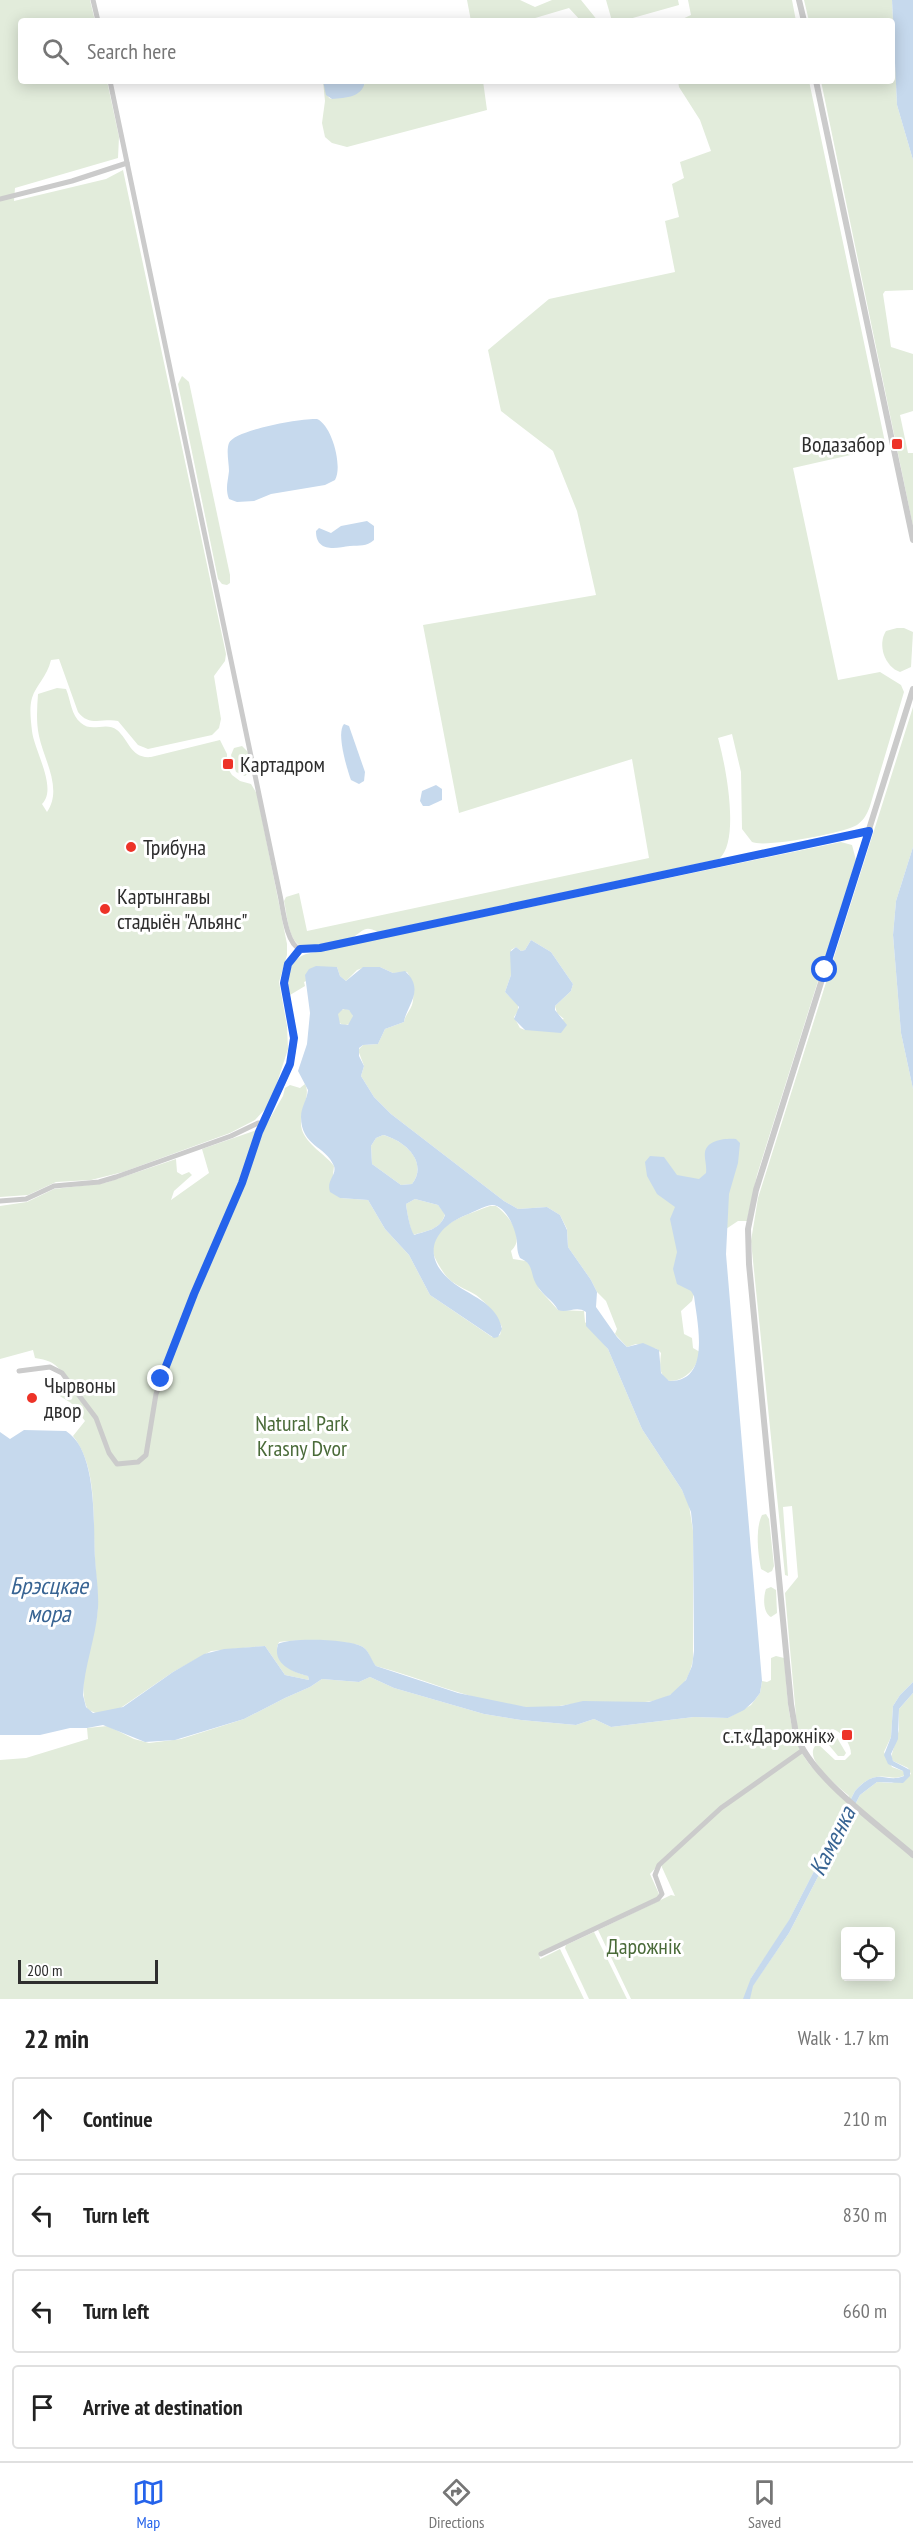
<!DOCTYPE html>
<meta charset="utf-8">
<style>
:root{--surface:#fff;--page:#f2f2f2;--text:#222;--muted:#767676;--line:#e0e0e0;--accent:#2563eb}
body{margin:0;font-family:"PT Sans Narrow",sans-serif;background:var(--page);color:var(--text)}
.controls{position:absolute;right:18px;bottom:18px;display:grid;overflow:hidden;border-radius:6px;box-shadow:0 3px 15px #0003}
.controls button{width:54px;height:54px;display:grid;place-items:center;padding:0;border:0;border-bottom:2px solid var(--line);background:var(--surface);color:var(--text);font:30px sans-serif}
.scale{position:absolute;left:18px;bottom:15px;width:140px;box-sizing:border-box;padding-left:6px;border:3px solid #2e2e2e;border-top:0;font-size:16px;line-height:21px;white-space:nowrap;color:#2e2e2e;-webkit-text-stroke:4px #fff;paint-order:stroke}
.stop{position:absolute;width:18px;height:18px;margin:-14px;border:4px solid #2563eb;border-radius:50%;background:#fff}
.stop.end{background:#2563eb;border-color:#fff;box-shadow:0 2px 6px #0008}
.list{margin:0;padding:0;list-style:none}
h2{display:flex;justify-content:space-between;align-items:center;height:78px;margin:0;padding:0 24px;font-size:26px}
h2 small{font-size:20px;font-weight:400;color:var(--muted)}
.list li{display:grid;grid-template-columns:39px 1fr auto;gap:18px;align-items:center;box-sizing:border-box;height:84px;margin:0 12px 12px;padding:0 12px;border:2px solid var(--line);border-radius:6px}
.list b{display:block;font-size:22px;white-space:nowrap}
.list em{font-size:20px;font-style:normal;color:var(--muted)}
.icon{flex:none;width:33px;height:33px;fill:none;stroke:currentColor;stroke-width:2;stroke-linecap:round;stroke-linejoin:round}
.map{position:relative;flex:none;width:913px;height:1999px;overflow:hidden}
.search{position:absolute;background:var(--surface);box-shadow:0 3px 15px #0003;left:18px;right:18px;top:18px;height:66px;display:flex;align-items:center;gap:15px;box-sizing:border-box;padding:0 21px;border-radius:6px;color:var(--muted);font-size:22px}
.sheet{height:462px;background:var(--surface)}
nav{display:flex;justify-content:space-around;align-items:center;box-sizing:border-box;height:84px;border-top:2px solid var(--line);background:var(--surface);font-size:16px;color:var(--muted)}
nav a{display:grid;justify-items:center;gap:3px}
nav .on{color:var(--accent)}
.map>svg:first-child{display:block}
.green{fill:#e2ecdb;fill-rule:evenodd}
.water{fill:#c6d9ed;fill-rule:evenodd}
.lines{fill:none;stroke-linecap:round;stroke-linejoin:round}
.minor{stroke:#cbcbcb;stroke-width:5}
.tertiary{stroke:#cbcbcb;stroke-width:6}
.route{stroke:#2563eb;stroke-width:8}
.poi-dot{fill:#ed3328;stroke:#fff;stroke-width:2}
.labels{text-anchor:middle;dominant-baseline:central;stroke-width:6;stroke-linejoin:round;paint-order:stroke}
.poi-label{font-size:22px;fill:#2e2e2e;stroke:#fff;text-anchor:start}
.park-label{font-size:22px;fill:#4a6b39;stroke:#fff}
.water-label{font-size:24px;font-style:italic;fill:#386493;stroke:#fff}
</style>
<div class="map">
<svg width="913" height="1999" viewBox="0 0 913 1999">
<rect width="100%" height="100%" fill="#fff"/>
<g class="green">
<path d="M0,0H90L95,21H21V81H107L119,137L118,158L15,188L14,201L106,179L123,170L226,654L225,661L214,676L221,719L219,728L212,735L148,749L138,745L118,721C103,718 89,727 78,712L59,659L51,660C47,677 36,685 32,698C29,708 31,721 32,731C34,750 58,789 42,804L47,812C63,789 44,760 39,736C36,722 37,708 38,694L57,688L66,689C71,701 71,715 81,723C92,733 106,721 117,730C129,740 131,759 151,757L220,740L227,754V767L232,775L240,781L251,784L257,794L287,944V955L279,982L287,1026L288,1049L274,1092L266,1108L255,1120L230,1133L123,1172L91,1180L56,1182L28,1195L0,1197Z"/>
<polygon points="467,0 520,0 535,7 552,0 581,0 598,21 581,21 569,8 525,21 471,21"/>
<polygon points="606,0 678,0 679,5 622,21 612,21"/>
<polygon points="688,0 792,0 796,21 678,21 691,15"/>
<polygon points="804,0 892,0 897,105 913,160 913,290 885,291 883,294 891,347 913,354 913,411 900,415 908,453 913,453 913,526 821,81 892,81 892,21 809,21"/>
<polygon points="323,81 329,98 332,99 365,84 365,81 380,81 387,84 414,81 483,81 487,110 347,147 332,143 325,137 322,123 325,101"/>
<path d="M678,81H809L886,447L793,468L838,680L880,672L901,685L904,692L870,806C867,814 864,820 857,825C844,833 765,848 752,842L742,829L741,772L732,734L718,738C725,762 741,841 719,859L378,932C364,925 364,931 353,937C346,941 334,941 326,943C319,945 310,948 303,947C288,943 287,913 284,901L286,897L299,893L307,931L649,858L632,759L459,813L423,625L596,595L577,511L553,451L501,411L488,350L549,299L675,272L665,221L679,217L672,184L684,178L680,162L711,151L700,120L679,87Z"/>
<polygon points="182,376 189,382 230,575 230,583 227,585 222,584 218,579 178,384"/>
<path d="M897,628H904L913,632L911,667L900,672C885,667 877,645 886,631Z"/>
<path d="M913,707V847L896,901L893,935L901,1033L913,1089V1682L900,1695L893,1706L891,1737L884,1752L892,1767L903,1771L905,1775C890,1784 878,1765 855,1791L784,1930L751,1978L756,1981L789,1933L860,1795L877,1782L892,1783L911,1774L908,1768L893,1761L891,1757L899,1730V1709L913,1693V1999H631L598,1930L671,1895L675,1896L660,1863L650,1874L659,1894L656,1898L539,1954L540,1959L560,1949L584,1999H0V1760L26,1758L88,1739L87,1728L108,1726L134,1739L149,1743L181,1739L244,1719L285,1698L310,1687L322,1679L359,1682L370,1677L394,1688L484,1714L521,1720L576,1725L594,1719L611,1727L694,1717L728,1718L751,1705L760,1693L762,1681L767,1682L771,1680V1658L776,1656L784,1658C788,1694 786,1735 810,1765C821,1777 835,1788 848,1800L849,1796C838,1786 804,1761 815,1746L819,1745L835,1760H845L851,1754C851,1744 843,1733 833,1729L806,1742L801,1740L797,1727L785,1593L798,1577L792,1506L783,1507L788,1576L785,1575L751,1241L758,1198ZM846,1932H890V1976H846Z"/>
<polygon points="242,746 248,752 252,770 245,776 236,772 231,755 234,748"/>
<path d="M841,842L852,845L856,860L757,1175L747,1221H738L726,1229L723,1242L695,1290L692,1301L681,1311L684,1334L692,1338L693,1348L700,1352C697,1368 686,1381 669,1381C658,1375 660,1364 661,1353L657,1349L636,1344L627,1347L615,1334L617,1329L606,1301L597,1292L591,1280L568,1247L567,1229L560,1215L547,1207L518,1209L504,1201L391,1114L374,1097L361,1076L364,1066L358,1050L363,1045L378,1044L385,1029L404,1022C405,1015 410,1011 412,1005C415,995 413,980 407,972L393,973L380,967H365L357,970L346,981L340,976L337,967L304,982L305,986L290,995C287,978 287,961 306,954ZM531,940L551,952L573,984L571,991L555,1006L557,1013L564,1019L525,1030L520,1028L514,1017L518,1011V1005L505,992L511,975V950L516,947L521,951L525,950Z"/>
<circle cx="345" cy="1017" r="8"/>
<path d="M305,1084C312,1097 297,1113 302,1130C307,1145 325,1154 334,1166L333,1175L340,1198L368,1200L385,1229L409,1255L430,1295L492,1337L500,1335L502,1327C496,1315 487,1303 476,1295C468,1290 459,1287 451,1281C445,1276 439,1266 435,1258C422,1227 469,1214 490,1206H496C509,1215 526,1238 511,1251L513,1259L526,1261L533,1269L539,1289L558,1310L584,1311L585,1322L608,1349L642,1429L682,1490L689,1505L693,1531V1659C685,1710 637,1703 597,1702C573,1702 550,1710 525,1707C473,1702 425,1679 376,1666C370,1660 370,1652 363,1647C354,1640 291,1639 279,1642L277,1647C280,1665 292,1672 308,1676L309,1680L285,1675L265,1646L211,1651L173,1672L119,1709L96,1713L88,1710C75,1687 93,1641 97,1616C99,1597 96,1579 95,1561C92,1521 99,1469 73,1436L85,1421L71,1403L55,1393L53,1383L65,1379C59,1365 51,1360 35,1358L33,1350L0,1359V1206L27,1202L54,1189L105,1183L176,1159L177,1172L182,1175L189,1172L192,1175L174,1191L171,1200L209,1173L202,1149L265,1127L283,1096L285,1088L290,1085L300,1088Z"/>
<path d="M383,1135C404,1140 429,1162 412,1184L401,1185L372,1164L371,1146L376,1138Z"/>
<path d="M415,1199L438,1205L445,1214C441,1230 426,1231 413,1235C410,1228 407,1213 406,1204Z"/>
<path d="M766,1514L769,1519L774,1566L772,1571L768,1573L761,1569C758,1554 755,1529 762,1515Z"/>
<path d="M771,1587L776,1590L777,1613L771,1617C763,1613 763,1598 766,1589Z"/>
<polygon points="830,1735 836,1736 846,1753 844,1756 838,1756 828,1744 827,1738"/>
<polygon points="594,1932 627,1999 589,1999 565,1948 566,1945"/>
</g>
<g class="water">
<polygon points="892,0 913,0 913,160 897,105"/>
<path d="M323,81H365C363,97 346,98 332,99L326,95Z"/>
<path d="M317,419C332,425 343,467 335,480L325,485L271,494L254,501L237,502L229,499C225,489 228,481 229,471C229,463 226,451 229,443C234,430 302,418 317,419Z"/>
<path d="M367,521L374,526V540C366,547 360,545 350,546C336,548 316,553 316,531L319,528L331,533L341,526Z"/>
<path d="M344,724L349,726L365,772L364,781L359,784L351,780C347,769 336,733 344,724Z"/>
<polygon points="436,785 442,789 442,800 429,806 423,806 420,801 422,791"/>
<polygon points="913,847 913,1089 901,1033 893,935 896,901"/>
<polygon points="531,940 551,952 573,984 571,991 555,1006 555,1010 567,1025 561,1033 525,1030 514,1019 519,1007 505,992 511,975 510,952 516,947 521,951 525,950"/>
<path d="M316,966L337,967L340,976L346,981L363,967H380L393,973L405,971C426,990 406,1006 404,1022L385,1029L378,1044L363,1045L359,1048V1056L364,1066L361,1076L374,1097L391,1114L504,1201L518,1209L547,1207L560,1215L567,1230L568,1247L591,1280L597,1292L596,1307L617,1337L627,1347L643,1343L659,1350L661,1373L669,1381C712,1382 697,1322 694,1296L691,1291L677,1284L673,1269L677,1252L670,1219L675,1207L657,1194L647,1176L645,1162L650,1156L664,1157L677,1175L699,1179L706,1173C707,1165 704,1159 705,1152C707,1140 726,1138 736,1139L740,1143L738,1163L729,1194L726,1254L762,1681L760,1693L754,1701L744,1710L728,1718L694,1717L611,1727L594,1719L576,1725L521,1720L484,1714L394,1688L370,1677L359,1682L322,1679L310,1687L285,1698L244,1719L175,1740L145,1742L103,1725L87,1728H70L40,1735H0V1432L10,1439L24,1430L66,1431C98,1451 93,1524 95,1558C96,1575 99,1591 98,1608C96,1638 84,1666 83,1695L86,1707L93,1713L123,1707L173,1672L204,1654L224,1649L265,1646L285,1675L309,1680L308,1676C292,1672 272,1664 278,1644C289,1637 352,1639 363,1647C370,1652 371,1660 376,1666L458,1693L526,1707L561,1706L583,1701L649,1702L670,1695L686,1680L692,1666L694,1651L693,1531L691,1512L682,1490L642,1429L608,1349L586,1326V1312C576,1305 567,1314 558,1310C553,1300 542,1295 536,1284C530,1273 534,1264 520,1258C516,1250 518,1244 516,1236C514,1226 505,1205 492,1205C484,1206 474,1212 466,1215C434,1228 420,1255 451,1281C469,1296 497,1302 502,1329L498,1337L494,1338L430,1295L409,1255L385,1229L368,1200L340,1198L330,1192C326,1180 337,1175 334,1166C326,1146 301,1146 301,1117C301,1107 307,1100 308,1090L298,1071L307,1044L310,1013L305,975L309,969ZM343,1009L349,1010L353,1016L348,1025L340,1024L338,1014ZM383,1135C404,1140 429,1162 412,1184L401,1185L372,1164L371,1146L376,1138ZM415,1199L438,1205L445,1215C440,1230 426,1231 414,1235C410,1229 407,1212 406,1204Z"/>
<path d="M913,1682V1693L899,1709L898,1739L891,1754L893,1761L910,1770V1776L903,1783L877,1782L860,1795L789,1933L753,1986L750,1999H743L751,1978L789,1920L855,1791C879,1765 884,1784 904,1776L903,1771L888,1764L884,1755L891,1737L893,1706L900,1695Z"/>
</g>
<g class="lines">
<g class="minor">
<polyline points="93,0 98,21"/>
<path d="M110,81L280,895C283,908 286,944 300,949C306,951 313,949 320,948L869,831"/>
<polyline points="0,199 72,181 127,163"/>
<path d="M0,1201L26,1199L54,1186L99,1182L116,1177L231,1136L258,1123H263C274,1099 291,1073 294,1046C297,1012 270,978 300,949"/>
<polyline points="19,1371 50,1367 62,1373 96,1418 109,1453 117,1464 138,1462 146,1455 156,1394 194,1294 242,1183 263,1123"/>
<polyline points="541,1954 658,1899 662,1894 655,1875 659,1865 721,1808 803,1750"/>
</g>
<g class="tertiary">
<polyline points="799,0 804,21"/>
<polyline points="816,81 913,540"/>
<path d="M913,689L756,1190L748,1229L749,1264L791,1704L796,1734C810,1777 879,1825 913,1855"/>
</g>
</g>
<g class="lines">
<polyline class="route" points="161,1379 194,1294 242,1183 259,1132 290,1064 294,1038 284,983 288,964 300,949 320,948 869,831 825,970"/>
</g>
<g class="poi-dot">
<rect x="891" y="438" width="12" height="12" rx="3"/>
<rect x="222" y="758" width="12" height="12" rx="3"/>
<circle cx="131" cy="847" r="6"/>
<circle cx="105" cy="909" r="6"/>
<circle cx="32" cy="1398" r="6"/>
<rect x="841" y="1729" width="12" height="12" rx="3"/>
</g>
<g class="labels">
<g class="poi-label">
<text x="885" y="444" text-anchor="end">Водазабор</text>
<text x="240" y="764">Картадром</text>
<text x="143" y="847">Трибуна</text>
<text x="117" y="896">Картынгавы<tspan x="117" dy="25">стадыён "Альянс"</tspan></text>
<text x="44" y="1385">Чырвоны<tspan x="44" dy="25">двор</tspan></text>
<text x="835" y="1735" text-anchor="end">с.т.«Дарожнік»</text>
</g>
<g class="park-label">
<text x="302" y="1423">Natural Park<tspan x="302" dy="25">Krasny Dvor</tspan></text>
<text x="644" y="1946">Дарожнік</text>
</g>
<g class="water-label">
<text x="49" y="1585">Брэсцкае<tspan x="49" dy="28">мора</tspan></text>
<text transform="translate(832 1841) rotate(-63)">Каменка</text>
</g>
</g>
</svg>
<div class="controls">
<button><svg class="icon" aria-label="locate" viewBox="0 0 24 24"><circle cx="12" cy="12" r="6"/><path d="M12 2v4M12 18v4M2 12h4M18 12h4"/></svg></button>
</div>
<div class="scale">200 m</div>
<div class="stop" style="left:825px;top:970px"></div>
<div class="stop end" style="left:161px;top:1379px"></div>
<div class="search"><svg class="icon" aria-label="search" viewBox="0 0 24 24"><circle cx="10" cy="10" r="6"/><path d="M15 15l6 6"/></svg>Search here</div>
</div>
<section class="sheet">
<h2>22 min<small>Walk · 1.7 km</small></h2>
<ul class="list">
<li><svg class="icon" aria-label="ahead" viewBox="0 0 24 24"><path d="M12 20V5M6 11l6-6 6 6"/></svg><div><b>Continue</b></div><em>210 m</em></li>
<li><svg class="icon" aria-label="left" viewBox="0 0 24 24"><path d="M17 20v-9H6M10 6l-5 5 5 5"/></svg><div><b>Turn left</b></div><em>830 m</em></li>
<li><svg class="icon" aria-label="left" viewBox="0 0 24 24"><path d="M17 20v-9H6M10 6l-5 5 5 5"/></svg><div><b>Turn left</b></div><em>660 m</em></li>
<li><svg class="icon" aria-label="arrive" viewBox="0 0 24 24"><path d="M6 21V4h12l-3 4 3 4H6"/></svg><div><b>Arrive at destination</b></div></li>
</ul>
</section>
<nav>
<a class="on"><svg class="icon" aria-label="map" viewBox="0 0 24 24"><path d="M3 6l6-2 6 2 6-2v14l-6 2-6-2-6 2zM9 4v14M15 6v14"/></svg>Map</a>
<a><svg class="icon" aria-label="directions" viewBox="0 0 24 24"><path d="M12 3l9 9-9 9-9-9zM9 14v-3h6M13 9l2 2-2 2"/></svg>Directions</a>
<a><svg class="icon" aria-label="saved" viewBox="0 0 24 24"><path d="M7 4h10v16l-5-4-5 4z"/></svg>Saved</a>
</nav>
